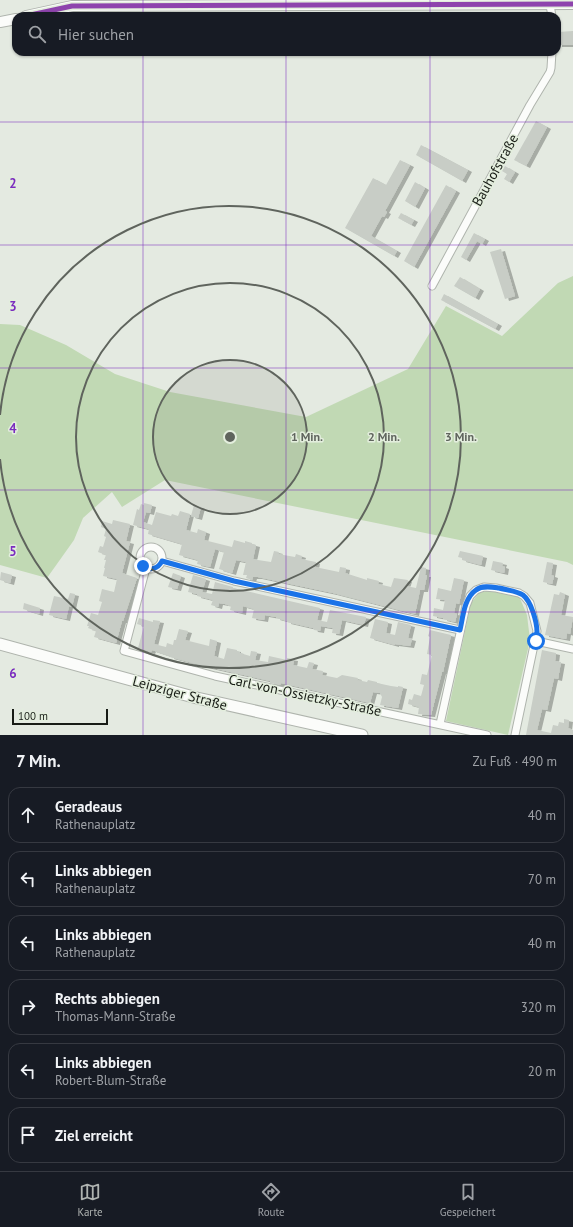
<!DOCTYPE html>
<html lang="de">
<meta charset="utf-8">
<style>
:root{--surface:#171b24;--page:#20242c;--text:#f1f3f6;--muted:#9ea1a6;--line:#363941;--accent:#afb3b1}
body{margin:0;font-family:"PT Sans",sans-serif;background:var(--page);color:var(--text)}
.scale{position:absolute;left:12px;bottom:10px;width:96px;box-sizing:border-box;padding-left:4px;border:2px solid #181c16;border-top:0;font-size:11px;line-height:14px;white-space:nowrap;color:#181c16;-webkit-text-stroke:3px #e3eedd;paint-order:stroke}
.stop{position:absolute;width:12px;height:12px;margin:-9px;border:3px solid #1a73e8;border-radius:50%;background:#fff}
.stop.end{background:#1a73e8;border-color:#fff;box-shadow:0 1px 4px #0008}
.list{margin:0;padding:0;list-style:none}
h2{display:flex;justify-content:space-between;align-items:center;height:52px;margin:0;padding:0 16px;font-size:17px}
h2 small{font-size:13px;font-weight:400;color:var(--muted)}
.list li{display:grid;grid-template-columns:26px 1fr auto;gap:12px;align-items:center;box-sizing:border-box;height:56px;margin:0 8px 8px;padding:0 8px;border:1px solid var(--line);border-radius:12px}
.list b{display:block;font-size:15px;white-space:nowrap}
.list p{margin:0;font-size:13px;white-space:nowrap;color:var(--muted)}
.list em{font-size:13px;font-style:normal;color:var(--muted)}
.icon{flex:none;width:22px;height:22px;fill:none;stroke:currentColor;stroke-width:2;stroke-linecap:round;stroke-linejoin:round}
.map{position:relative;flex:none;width:573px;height:735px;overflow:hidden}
.search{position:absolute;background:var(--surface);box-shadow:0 1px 3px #0004;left:12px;right:12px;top:12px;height:44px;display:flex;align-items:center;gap:10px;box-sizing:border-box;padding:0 14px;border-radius:12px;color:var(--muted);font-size:15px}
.sheet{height:436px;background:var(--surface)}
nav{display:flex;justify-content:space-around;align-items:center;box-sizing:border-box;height:56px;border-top:1px solid var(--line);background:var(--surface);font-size:11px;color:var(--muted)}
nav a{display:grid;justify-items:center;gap:2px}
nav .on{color:var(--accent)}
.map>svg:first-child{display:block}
.green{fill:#c1d9b4}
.building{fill:#c8cdc6;filter:url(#shadow)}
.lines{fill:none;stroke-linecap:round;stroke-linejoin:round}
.street-casing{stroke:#afb4ad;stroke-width:9}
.secondary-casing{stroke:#afb4ad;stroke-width:12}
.primary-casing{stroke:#afb4ad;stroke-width:13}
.street{stroke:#fbfcfa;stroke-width:7}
.secondary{stroke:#fbfcfa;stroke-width:10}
.primary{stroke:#fbfcfa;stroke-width:11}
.bus-1-casing{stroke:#e3eedd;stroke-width:8}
.bus-1{stroke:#8e44ad;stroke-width:5}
.route{stroke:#1a73e8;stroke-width:5}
.grid{fill:none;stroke:#7b2cbf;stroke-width:1;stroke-opacity:0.55}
.ring{fill:none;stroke:#5f645d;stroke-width:2}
.labels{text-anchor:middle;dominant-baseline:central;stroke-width:3;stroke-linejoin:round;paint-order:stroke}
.street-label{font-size:14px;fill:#181c16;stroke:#e3eedd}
.grid-label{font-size:13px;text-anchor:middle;font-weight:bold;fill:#7b2cbf;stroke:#e3eedd;stroke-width:3;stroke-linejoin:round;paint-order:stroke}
.centre{fill:#5f645d;stroke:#e3eedd;stroke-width:2}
.ring-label{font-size:12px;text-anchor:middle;font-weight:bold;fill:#5f645d;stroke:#e3eedd;stroke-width:3;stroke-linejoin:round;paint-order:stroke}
</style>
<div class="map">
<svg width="573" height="735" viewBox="0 0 573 735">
<defs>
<filter id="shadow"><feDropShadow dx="4" dy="2" stdDeviation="0" flood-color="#0004"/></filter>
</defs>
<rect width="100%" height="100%" fill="#e4eae1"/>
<g class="green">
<polygon points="573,276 573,565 567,562 165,480 122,507 112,492 83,518 74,540 47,578 0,565 0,324 20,325 66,345 115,374 170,392 306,417 408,369 446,306 502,336 558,283"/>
<polygon points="490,590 519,596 527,615 530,640 508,735 446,721 471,603 479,593"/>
</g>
<g class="building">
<polygon points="573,31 573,45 558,45 558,32"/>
<polygon points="536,121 547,127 526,166 514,160"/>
<polygon points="421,145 468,170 462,181 416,155"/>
<polygon points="400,160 410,165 385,211 387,212 384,217 382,216 371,236 397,251 394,256 345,228 373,178 386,185"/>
<polygon points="505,166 515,172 509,182 504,179 507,174 502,171"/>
<polygon points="415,182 425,188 415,207 405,201"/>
<polygon points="446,185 456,191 414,267 404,261"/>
<polygon points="401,213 414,220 411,225 398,218"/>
<polygon points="474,233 485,239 482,244 477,241 466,260 461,257"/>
<polygon points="501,249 515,296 505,299 490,252"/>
<polygon points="460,277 480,289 475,298 454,286"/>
<polygon points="444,294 498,324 495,329 441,300"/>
<polygon points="144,503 152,505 150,513 146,512 143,522 152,525 156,512 171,516 172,514 178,516 180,511 190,514 186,530 197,533 198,529 206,532 204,540 232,547 234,540 245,543 245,541 252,543 252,544 256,545 253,559 258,560 271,562 274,551 279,552 278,554 295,557 296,554 302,556 301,559 316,562 315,567 339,572 340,567 346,568 345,573 367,580 367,578 379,581 378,584 391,587 394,578 408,580 406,586 416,588 421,567 426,568 425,575 427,575 424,590 420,590 415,614 333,593 295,585 258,577 253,577 252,580 246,578 247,575 243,575 246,562 236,560 232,573 219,569 224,552 215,549 210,567 197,564 198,560 179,555 182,544 148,534 149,529 133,525 137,509 139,510 141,504 144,505"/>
<polygon points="194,505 201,507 198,518 191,516"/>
<polygon points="113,520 130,524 126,541 130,542 122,573 137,578 123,621 122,621 116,643 94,637 96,631 88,628 89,626 87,626 91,613 98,615 102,602 99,601 102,589 114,592 117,579 103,576 105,568 104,568 106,560 104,560 106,555 98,552 100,546 103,547 106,537 104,536 106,529 101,527 102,521 112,524"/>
<polygon points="460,551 483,556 481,565 462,560 462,558 458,557"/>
<polygon points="493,561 503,563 502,566 505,567 504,573 491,570"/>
<polygon points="547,562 553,563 551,575 554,576 552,584 543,582"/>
<polygon points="1,572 12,575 10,583 0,580"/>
<polygon points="173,573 181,576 177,589 168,587"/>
<polygon points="193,575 206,579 202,592 212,594 215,582 233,587 233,588 320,608 317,620 327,622 330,610 366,617 364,625 342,620 339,634 332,633 333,628 321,626 320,631 314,630 313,628 287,622 287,621 276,618 276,617 265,615 264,620 252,618 254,609 243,606 242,613 230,610 231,606 225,604 219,603 218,607 211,605 213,600 197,596 197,594 188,592"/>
<polygon points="454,578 464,580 459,604 456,603 454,613 457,614 455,622 443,619 443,618 433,616 434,608 443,610 445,600 436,599 438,588 451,591"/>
<polygon points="560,592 565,594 561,615 573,617 570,634 567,633 566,639 545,635 554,594 559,595"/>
<polygon points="70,593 75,594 72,607 69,606 66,619 49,615 54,596 68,599"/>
<polygon points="24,603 40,608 39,614 23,609"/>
<polygon points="139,618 153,622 153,620 160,621 154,644 166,647 167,643 173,645 174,640 176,640 179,629 188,631 185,640 209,646 210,639 217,641 214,656 224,659 227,648 237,650 237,651 240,652 240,653 250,656 251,651 257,652 255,660 268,662 269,656 287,660 287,658 294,659 293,665 307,668 309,662 314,663 312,669 323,671 322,675 337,678 342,675 358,678 357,680 367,682 368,680 377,682 377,683 391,686 398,687 398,686 403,687 398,708 380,705 382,697 380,693 373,692 370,703 281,683 280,685 270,683 270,681 204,666 170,657 170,656 152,650 151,652 138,648 144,626 137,624"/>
<polygon points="375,619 388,622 386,633 395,635 398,622 411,625 408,638 412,639 410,646 395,644 395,645 370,638"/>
<polygon points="430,630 451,635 443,672 442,672 431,715 418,714 419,707 408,704 409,699 412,700 414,694 421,696 424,685 420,684 422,674 427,675 432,655 427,654 430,637 428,636"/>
<polygon points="542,650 556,653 555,661 561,662 558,679 554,678 547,710 542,709 537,730 551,733 553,725 558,726 559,722 564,723 564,719 569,720 568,728 573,730 573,735 526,735"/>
</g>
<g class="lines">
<defs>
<g id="street">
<polyline points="549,0 552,16"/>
<polyline points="432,286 530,105 550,72 551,68 552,52"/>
<circle cx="151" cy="558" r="11"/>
<polyline points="162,561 234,581 460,630"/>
<polyline points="146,568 124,651 215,676 487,735"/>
<polyline points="536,641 573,649"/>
<polyline points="440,724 466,606 470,596 476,590 484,587 496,588 519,593 524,596 530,603 537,631 515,735"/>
</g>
<g id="secondary">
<polyline points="26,16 72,6 573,4"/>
<polyline points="0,22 16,19"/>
</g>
<polyline id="primary" points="0,644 197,698 362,735"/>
</defs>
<use href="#street" class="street-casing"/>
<use href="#secondary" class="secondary-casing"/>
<use href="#primary" class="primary-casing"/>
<use href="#street" class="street"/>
<use href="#secondary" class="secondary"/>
<use href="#primary" class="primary"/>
<defs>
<polyline id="bus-1" points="26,16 72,6 573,4"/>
</defs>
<use href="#bus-1" class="bus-1-casing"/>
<use href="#bus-1" class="bus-1"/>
</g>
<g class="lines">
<path class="route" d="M143,566C150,571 158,569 162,561L234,581L460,630C463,617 464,598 476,590C482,585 492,587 499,588C507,590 517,591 523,595C531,601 537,622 537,632C537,635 536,638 536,641"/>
</g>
<path class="grid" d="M143,0V16M286,0V16M430,0V16M143,52V735M286,52V735M430,52V735M0,122H573M0,245H573M0,368H573M0,490H573M0,612H573"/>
<circle cx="230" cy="437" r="77" fill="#5f645d" fill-opacity=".12"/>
<g class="ring">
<circle cx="230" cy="437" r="77"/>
<circle cx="230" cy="437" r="154"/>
<path d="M0 415A231 231 0 1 1 0 459"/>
</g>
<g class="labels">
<g class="street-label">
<text transform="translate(495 170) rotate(-61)">Bauhofstraße</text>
<text transform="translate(180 693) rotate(15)">Leipziger Straße</text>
<text transform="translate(305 695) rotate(12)">Carl-von-Ossietzky-Straße</text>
</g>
</g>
<g class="grid-label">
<text x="13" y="188">2</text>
<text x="13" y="311">3</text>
<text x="13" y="433">4</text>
<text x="13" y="556">5</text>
<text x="13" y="678">6</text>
</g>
<circle cx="230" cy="437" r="6" class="centre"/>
<g class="ring-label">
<text x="307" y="441">1 Min.</text>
<text x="384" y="441">2 Min.</text>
<text x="461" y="441">3 Min.</text>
</g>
</svg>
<div class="scale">100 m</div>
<div class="stop" style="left:536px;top:641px"></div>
<div class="stop end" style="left:143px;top:566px"></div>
<div class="search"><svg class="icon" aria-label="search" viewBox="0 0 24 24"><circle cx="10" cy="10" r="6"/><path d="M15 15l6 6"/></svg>Hier suchen</div>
</div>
<section class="sheet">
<h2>7 Min.<small>Zu Fuß · 490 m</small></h2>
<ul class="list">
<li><svg class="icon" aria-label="ahead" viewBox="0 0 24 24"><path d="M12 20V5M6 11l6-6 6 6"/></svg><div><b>Geradeaus</b><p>Rathenauplatz</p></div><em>40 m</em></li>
<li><svg class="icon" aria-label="left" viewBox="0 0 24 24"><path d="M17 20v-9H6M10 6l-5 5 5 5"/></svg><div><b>Links abbiegen</b><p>Rathenauplatz</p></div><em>70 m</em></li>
<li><svg class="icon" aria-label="left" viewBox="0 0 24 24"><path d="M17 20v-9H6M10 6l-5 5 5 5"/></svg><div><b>Links abbiegen</b><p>Rathenauplatz</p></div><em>40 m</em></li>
<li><svg class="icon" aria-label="right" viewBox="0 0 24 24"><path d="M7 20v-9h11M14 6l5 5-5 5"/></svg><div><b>Rechts abbiegen</b><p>Thomas-Mann-Straße</p></div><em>320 m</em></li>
<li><svg class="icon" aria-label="left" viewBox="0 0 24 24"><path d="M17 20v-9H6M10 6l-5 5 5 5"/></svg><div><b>Links abbiegen</b><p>Robert-Blum-Straße</p></div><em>20 m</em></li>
<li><svg class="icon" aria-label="arrive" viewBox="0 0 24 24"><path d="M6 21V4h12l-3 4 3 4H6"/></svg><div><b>Ziel erreicht</b></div></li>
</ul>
</section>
<nav>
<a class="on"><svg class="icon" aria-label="map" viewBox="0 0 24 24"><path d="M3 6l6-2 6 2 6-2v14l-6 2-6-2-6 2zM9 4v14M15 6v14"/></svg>Karte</a>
<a><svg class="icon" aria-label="directions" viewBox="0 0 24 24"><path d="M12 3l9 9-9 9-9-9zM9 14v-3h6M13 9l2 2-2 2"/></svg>Route</a>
<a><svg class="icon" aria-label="saved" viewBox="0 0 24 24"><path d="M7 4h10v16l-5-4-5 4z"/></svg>Gespeichert</a>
</nav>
